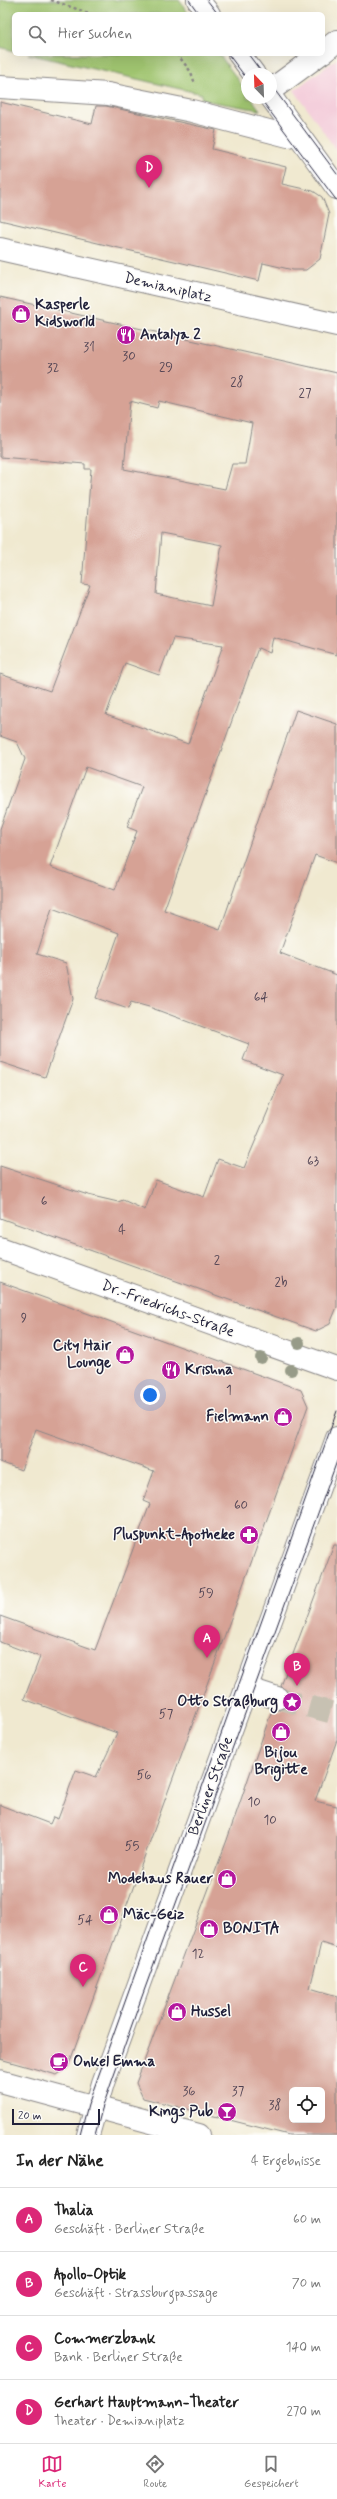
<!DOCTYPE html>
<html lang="de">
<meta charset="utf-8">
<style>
:root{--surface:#fff;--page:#f2f2f2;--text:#222;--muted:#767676;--line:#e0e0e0;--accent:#db2777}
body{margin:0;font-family:Mynerve,sans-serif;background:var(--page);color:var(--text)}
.controls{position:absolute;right:12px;bottom:12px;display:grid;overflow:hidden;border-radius:6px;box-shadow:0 4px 16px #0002}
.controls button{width:36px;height:36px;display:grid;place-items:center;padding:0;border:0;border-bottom:1px solid var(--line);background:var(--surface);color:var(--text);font:20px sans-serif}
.compass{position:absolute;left:241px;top:68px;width:36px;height:36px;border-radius:50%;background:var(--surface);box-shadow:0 4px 16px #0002;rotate:337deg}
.scale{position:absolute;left:12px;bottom:10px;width:88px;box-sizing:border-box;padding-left:4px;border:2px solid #22223b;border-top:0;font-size:11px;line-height:14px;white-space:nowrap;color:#22223b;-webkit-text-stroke:3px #fdfcf7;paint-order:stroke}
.you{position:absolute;left:150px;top:1395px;width:14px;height:14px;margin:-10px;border:3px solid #fff;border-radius:50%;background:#1a73e8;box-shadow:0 0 0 6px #1a73e833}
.badge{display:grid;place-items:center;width:26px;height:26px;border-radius:50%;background:var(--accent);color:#fff;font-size:13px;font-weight:700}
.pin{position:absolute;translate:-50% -33px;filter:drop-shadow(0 1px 2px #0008)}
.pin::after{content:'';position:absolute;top:21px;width:14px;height:12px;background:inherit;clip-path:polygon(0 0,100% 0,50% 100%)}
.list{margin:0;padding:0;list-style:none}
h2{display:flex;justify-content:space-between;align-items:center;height:52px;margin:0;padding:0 16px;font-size:17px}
h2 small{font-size:13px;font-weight:400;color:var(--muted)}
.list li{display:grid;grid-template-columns:26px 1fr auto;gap:12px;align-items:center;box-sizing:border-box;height:64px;padding:0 16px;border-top:1px solid var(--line)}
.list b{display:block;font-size:15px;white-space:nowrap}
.list p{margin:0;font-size:13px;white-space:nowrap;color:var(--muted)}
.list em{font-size:13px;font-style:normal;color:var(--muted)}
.icon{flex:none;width:22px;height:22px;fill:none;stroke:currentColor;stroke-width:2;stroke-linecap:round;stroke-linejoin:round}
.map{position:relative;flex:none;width:337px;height:2135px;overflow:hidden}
.search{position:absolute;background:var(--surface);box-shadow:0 4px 16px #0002;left:12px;right:12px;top:12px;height:44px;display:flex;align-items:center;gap:10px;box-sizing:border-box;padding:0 14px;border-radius:6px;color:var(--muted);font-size:15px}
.sheet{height:308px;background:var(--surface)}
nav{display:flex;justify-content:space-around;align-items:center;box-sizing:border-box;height:56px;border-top:1px solid var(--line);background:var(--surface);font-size:11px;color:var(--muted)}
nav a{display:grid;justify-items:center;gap:2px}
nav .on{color:var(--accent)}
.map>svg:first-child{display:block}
.built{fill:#f4cfdc}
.green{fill:#a0c570;stroke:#617456}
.building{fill:#d6a295;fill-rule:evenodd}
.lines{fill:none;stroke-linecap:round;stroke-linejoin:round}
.minor-tunnel{stroke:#c7c1b2;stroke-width:22;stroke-dasharray:22 11;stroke-linecap:butt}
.minor-casing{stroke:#898686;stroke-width:24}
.path{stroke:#898686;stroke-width:2.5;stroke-dasharray:3 3;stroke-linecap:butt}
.minor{stroke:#fff;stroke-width:22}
.tram{stroke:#22223b;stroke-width:1}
.tree{fill:#979b88}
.labels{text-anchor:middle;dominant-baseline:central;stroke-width:3;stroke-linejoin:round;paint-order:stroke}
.number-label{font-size:13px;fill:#4f4252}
.street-label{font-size:15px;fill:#22223b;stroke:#fdfcf7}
.poi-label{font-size:15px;font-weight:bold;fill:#22223b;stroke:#fdfcf7;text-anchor:start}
</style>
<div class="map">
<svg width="337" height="2135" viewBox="0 0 337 2135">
<rect width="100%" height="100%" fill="#fdfcf7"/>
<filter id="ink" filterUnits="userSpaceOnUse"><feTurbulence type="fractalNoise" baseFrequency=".025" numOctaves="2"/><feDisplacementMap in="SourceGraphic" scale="8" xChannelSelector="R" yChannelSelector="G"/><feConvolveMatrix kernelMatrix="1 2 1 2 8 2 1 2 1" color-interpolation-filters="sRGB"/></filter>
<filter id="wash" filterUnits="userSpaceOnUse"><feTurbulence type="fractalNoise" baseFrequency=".012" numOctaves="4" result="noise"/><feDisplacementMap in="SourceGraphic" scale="16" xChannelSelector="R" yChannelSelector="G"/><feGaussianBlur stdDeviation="0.9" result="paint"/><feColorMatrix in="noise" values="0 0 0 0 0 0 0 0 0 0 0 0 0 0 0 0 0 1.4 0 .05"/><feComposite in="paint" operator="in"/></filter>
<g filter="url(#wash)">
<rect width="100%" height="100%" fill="#f0e9d0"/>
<polygon class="built" points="337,59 337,151 294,90"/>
<g class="green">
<polygon points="0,0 179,0 189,14 14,14 14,51 0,47"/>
<polygon points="28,54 219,54 247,92 247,98 251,98 260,110 201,100 202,94"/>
</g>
<g id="blocks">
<g class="building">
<polygon points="0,102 92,124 96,106 106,106 216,130 212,149 286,167 282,184 313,191 322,197 329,214 320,259 306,270 293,270 263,263 259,281 0,220"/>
<path d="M0,297L337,373V655L273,637L270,653L258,648L164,910L220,930L296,710L337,724V863L315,855L280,953L337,975V1307L330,1324L316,1331L0,1218V1166L88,1195L118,1202L123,1200L145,1210L156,1180L204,1197L218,1159L244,1168L283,1075L243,1060L249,1044L149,1007L131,1002L128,1009L96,998L119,933L52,908L37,954L66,963L73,999L45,1077L0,1062V829L25,759L17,742L0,736V674L50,691L90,585L82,584L91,469H85V464L0,457ZM130,401L157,408L159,401L252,423L245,464H232L225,489L124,469ZM161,533L222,545L211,606L156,594ZM173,638L223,645L188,744L106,715L125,663L159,675ZM86,767L142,787L127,827L137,831L115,890L50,867Z"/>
<polygon points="0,1282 301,1390 308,1406 68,2067 57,2075 0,2059 0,1805 50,1824 53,1817 58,1819 76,1770 96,1777 117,1733 24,1699 40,1657 0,1642 0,1616 95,1650 150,1504 143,1501 154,1471 36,1429 21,1470 0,1462"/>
<path d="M334,1545H337V1740L315,1801L337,1806V1948L321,1943L310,1988L337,1996V2135H289L143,2098L136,2083L227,1840L272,1710H280L289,1702V1695L281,1686ZM292,2090H322V2120H292Z"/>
</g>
</g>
</g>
<g filter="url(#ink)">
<use href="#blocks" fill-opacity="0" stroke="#898686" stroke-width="1"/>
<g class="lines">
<polyline class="minor-tunnel" points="277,1698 337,1714"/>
<defs>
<g id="minor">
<polyline points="198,0 209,14"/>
<polyline points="323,52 337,41"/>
<polyline points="239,54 254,74"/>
<polyline points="0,87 108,94 192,111 288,136 296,132"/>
<polyline points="271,90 320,54"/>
<polyline points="271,97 337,188"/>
<polyline points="0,249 337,325"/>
<polyline points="0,1248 337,1369"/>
<polyline points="246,1688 277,1698"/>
<polyline points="0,2081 199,2135"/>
<polyline points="88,2135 103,2083 337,1438"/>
</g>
</defs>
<use href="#minor" class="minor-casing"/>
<g class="path">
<polyline points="51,0 91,14"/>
<polyline points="177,54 191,72 195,84"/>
</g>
<use href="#minor" class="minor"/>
<g class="tram">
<polyline points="189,0 199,14"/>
<polyline points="207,0 218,14"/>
<polyline points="228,54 247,79"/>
<polyline points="248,54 263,74"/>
<polyline points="271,85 337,174"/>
<polyline points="260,98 337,201"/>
<polyline points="80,2135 88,2105 337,1411"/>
<polyline points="95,2135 102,2109 140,2002 337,1461"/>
</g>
</g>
<g class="tree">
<circle cx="299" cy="1343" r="6"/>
<circle cx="261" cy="1358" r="6"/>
<circle cx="291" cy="1370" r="6"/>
</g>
</g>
<defs>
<symbol id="shop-disc" viewBox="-11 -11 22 22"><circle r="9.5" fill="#b5179e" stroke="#fdfcf7"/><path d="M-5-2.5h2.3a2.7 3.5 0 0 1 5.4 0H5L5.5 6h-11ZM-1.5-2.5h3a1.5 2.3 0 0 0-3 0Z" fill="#fff"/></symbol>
<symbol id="restaurant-disc" viewBox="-11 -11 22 22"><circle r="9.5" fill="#b5179e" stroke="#fdfcf7"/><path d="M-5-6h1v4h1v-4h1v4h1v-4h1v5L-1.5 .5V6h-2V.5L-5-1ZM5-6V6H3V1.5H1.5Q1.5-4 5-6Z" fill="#fff"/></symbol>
<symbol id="pharmacy-disc" viewBox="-11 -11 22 22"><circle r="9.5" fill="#b5179e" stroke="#fdfcf7"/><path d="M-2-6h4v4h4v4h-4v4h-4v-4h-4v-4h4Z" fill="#fff"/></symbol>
<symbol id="sight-disc" viewBox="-11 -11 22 22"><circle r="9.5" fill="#b5179e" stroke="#fdfcf7"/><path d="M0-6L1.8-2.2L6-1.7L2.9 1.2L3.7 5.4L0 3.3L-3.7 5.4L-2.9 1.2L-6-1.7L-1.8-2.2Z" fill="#fff"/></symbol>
<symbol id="cafe-disc" viewBox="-11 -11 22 22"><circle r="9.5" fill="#b5179e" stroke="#fdfcf7"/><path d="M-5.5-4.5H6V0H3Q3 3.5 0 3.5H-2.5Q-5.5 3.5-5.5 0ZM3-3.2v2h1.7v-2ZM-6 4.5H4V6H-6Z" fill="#fff"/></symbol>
<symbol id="bar-disc" viewBox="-11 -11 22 22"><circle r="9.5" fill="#b5179e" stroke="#fdfcf7"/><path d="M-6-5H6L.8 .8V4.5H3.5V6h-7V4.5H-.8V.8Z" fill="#fff"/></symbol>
</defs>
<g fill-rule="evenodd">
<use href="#shop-disc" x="10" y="303" width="22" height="22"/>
<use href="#restaurant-disc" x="115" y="324" width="22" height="22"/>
<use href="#shop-disc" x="114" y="1344" width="22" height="22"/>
<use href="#restaurant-disc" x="160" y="1359" width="22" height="22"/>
<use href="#shop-disc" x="272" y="1406" width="22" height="22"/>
<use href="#pharmacy-disc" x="238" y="1524" width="22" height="22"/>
<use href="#sight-disc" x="281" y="1691" width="22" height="22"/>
<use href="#shop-disc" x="270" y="1721" width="22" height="22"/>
<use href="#shop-disc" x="216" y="1868" width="22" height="22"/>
<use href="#shop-disc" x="98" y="1904" width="22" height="22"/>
<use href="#shop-disc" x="198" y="1918" width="22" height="22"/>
<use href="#shop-disc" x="166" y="2001" width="22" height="22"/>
<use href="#cafe-disc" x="48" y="2051" width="22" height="22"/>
<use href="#bar-disc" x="216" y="2101" width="22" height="22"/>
</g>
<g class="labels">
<g class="number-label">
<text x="89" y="347">31</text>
<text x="129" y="356">30</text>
<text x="166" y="367">29</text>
<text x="53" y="368">32</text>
<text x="237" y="382">28</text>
<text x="305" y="393">27</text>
<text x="261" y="997">64</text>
<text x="313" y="1161">63</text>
<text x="44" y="1201">6</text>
<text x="122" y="1230">4</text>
<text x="217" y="1260">2</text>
<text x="281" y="1282">2b</text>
<text x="24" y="1318">9</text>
<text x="229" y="1390">1</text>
<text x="241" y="1505">60</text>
<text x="206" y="1593">59</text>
<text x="166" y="1714">57</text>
<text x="144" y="1775">56</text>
<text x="254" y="1802">10</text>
<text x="270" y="1820">10</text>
<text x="132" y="1846">55</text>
<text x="85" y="1920">54</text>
<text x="198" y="1954">12</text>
<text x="189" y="2091">36</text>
<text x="238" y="2091">37</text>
<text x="275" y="2105">38</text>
</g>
<g class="street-label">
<text transform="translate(168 288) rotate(13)">Demianiplatz</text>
<text transform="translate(168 1309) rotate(20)">Dr.-Friedrichs-Straße</text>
<text transform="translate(211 1786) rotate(-70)">Berliner Straße</text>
</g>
<g class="poi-label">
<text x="35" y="305">Kasperle<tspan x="35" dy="17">Kidsworld</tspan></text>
<text x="140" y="335">Antalya 2</text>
<text x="111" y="1346" text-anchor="end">City Hair<tspan x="111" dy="17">Lounge</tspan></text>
<text x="185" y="1370">Krishna</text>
<text x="269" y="1417" text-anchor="end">Fielmann</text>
<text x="235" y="1535" text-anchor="end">Pluspunkt-Apotheke</text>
<text x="278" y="1702" text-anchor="end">Otto Straßburg</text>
<text x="281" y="1753" text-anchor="middle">Bijou<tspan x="281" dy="17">Brigitte</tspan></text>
<text x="213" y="1879" text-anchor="end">Modehaus Rauer</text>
<text x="123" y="1915">Mäc-Geiz</text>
<text x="223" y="1929">BONITA</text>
<text x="191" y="2012">Hussel</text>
<text x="73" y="2062">Onkel Emma</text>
<text x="213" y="2112" text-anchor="end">Kings Pub</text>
</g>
</g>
</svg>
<div class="controls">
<button><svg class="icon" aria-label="locate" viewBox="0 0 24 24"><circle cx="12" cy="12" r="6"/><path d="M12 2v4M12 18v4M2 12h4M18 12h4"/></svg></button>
</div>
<svg class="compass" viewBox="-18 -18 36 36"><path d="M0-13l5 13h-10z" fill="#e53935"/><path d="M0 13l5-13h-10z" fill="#767676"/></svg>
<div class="scale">20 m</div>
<div class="you"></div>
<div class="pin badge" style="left:207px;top:1658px">A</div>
<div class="pin badge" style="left:297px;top:1686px">B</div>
<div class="pin badge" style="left:83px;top:1987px">C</div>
<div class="pin badge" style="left:149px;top:188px">D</div>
<div class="search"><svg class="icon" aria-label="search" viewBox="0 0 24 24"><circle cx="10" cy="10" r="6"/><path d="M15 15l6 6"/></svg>Hier suchen</div>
</div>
<section class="sheet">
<h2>In der Nähe<small>4 Ergebnisse</small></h2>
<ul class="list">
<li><span class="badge">A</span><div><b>Thalia</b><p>Geschäft · Berliner Straße</p></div><em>60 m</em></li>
<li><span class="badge">B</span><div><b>Apollo-Optik</b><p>Geschäft · Strassburgpassage</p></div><em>70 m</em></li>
<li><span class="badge">C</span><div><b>Commerzbank</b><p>Bank · Berliner Straße</p></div><em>140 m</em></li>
<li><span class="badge">D</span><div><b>Gerhart Hauptmann-Theater</b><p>Theater · Demianiplatz</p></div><em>270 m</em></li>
</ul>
</section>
<nav>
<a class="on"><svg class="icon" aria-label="map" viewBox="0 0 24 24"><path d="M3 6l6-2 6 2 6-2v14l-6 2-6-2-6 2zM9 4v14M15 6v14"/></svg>Karte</a>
<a><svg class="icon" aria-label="directions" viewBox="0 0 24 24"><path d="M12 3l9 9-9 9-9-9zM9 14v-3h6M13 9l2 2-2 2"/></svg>Route</a>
<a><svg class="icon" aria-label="saved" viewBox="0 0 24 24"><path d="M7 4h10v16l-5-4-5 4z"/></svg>Gespeichert</a>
</nav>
